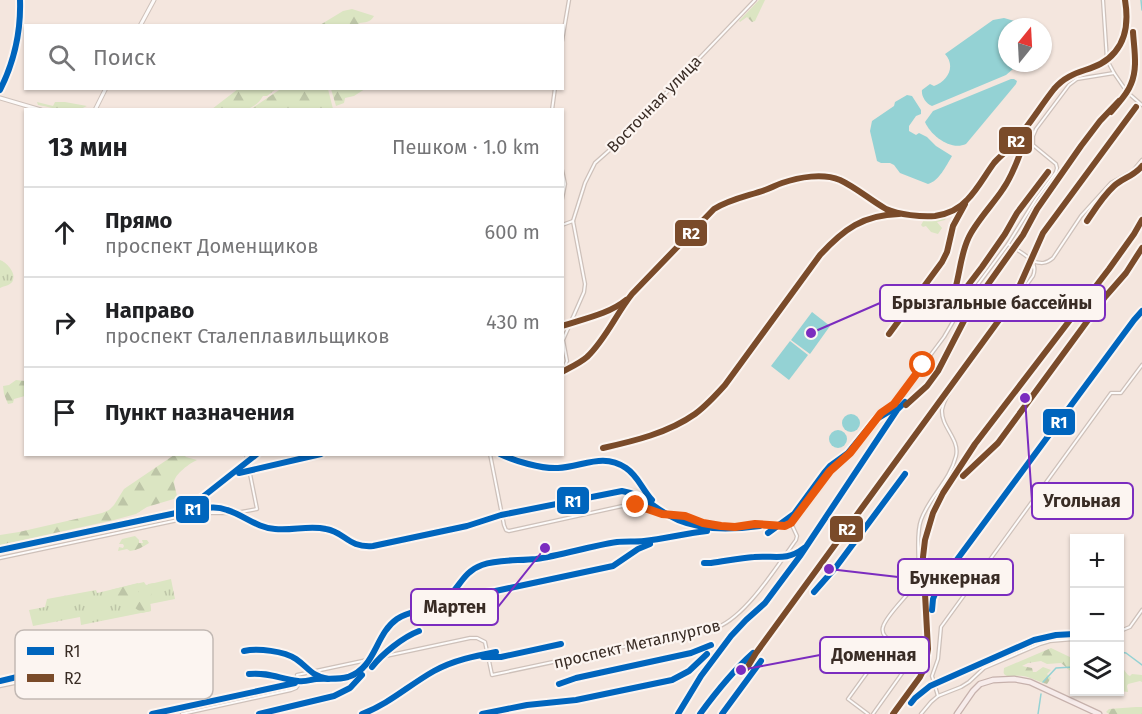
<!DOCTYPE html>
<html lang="ru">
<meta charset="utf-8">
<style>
:root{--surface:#fff;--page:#f6f6f6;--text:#202124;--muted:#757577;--line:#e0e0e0}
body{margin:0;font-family:"Fira Sans",sans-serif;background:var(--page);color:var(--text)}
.controls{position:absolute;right:18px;bottom:18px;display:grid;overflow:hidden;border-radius:0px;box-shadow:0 2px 4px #0004}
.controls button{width:54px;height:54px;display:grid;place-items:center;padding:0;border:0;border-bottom:2px solid var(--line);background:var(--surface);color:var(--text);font:30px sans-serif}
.compass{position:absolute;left:998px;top:18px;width:54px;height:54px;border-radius:50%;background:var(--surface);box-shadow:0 2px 4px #0004;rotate:18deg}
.stop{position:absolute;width:18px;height:18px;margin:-14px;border:4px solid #ea580c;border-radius:50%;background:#fff}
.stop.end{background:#ea580c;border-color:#fff;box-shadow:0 2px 6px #0008}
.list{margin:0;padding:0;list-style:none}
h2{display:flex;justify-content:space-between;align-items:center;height:78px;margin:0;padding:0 24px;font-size:26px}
h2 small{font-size:20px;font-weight:400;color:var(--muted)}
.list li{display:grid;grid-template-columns:39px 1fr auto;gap:18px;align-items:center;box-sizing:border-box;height:90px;padding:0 24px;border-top:2px solid var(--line)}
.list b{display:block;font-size:22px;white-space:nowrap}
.list p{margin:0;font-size:20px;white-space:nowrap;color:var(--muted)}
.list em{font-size:20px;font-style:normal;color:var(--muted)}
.icon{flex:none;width:33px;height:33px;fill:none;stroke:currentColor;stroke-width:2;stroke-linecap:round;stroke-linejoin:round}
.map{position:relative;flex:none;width:1142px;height:714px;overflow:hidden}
.search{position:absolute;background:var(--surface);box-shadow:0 2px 4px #0004;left:24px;top:24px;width:540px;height:66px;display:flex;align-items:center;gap:15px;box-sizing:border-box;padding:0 21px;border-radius:0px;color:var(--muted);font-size:22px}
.panel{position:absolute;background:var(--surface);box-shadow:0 2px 4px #0004;left:24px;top:108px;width:540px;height:348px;border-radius:0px}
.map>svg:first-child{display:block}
.grass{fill:url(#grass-tufts)}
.forest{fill:url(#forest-firs)}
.water{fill:#94d2d4}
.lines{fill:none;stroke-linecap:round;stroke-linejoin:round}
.stream{stroke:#94d2d4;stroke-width:1.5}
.minor-casing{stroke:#cec1ba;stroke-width:4.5}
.tertiary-casing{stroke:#cec1ba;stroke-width:5}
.primary-casing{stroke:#c6b1ac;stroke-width:7}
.minor{stroke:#fdfbfa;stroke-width:2}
.tertiary{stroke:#fdfbfa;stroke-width:3}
.primary{stroke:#f7eceb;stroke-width:4.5}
.rail-1-casing{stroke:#fcf5f1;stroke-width:10}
.rail-2-casing{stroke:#fcf5f1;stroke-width:10}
.rail-1{stroke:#0065bd;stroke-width:6}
.rail-2{stroke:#7a4b2a;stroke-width:6}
.route{stroke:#ea580c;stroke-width:8}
.labels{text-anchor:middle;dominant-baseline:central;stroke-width:4.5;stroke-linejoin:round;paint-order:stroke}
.street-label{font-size:16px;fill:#392c25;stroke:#fcf5f1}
.key{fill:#fcf5f1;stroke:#c2b9b4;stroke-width:1.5}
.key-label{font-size:16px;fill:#392c25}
.leader{fill:none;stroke:#7b2cbf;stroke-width:2}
.callout-dot{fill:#7b2cbf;stroke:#fcf5f1;stroke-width:2}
.callout{fill:#fcf5f1;stroke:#7b2cbf;stroke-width:2}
.callout-label{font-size:18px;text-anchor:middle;font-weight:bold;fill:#392c25}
.line-badge{stroke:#fcf5f1;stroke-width:2}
.badge-label{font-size:16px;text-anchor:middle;font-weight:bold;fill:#fff}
</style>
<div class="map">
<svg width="1142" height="714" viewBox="0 0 1142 714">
<defs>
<pattern id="grass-tufts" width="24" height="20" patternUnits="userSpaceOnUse" patternTransform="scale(1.5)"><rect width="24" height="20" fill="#dbe5c2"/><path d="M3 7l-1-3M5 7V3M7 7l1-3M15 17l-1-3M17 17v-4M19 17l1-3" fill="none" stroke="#bdc5a7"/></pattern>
<pattern id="forest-firs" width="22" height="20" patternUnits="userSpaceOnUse" patternTransform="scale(1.5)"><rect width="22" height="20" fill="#dbe5c2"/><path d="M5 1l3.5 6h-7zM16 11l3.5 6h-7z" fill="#bdc5a7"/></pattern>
</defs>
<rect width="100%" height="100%" fill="#f4e6de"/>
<g class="grass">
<path d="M0,260C6,262 16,272 13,280C12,285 4,286 0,288Z"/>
<polygon points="171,579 175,599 150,604 151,611 81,625 80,617 33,626 29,610 45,607 47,599 96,590 97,593 144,582 146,585"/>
</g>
<g class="forest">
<polygon points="759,0 765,0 755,21 752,22 747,17 740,22 739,21"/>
<path d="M352,9L374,16C370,23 365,22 359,23L360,25H320L343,11Z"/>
<polygon points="282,88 328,89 333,109 251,109"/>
<path d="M238,89V88L276,89L267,96H263C253,115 230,110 212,109Z"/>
<polygon points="331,89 331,88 365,89 354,96 345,98 344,103 336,106"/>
<path d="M37,102L53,106L55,102H65L87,106C74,114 54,108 38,105Z"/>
<polygon points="945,216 946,218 945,220 937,222 942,228 938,234 931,232 926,226 923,227 921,225 925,218 934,218"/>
<polygon points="16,380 25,381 25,396 14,399 13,403 8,404 4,394 3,386 9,385"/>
<path d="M174,455H184L186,457L197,460C190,463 175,474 174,482C174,487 177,492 177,498L147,507L136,514L114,520L0,545V535L19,532L102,513L109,510L114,505L124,489Z"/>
<path d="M135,536L139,540V543H143L142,540H147L149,543C143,547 137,550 130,551L127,549L118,551L119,547L123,548L124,546L123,544H119L122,539Z"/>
<polygon points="138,583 140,586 138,590 139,593 148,589 148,584 154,583 150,600 151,611 142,613 135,608 135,604 143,600 141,596 137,596 137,600 131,602 114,599 110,594 111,590 114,589"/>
<path d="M1051,648L1074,659V674L1061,663L1047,664L1041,661L1028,663L1022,666L1032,668L1033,672H1036L1043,667L1051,670L1047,674L1051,678L1047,684C1038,682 1031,677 1023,676C1018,675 1011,677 1007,676C1002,674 1004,672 1004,668Z"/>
<polygon points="1124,670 1128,675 1130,676 1132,674 1142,675 1142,682 1140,681 1128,684 1127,686 1128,692 1120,691 1120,671"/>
<polygon points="1136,707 1142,707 1142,714 1109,714 1106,712 1109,709"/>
</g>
<g class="water">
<path d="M1004,18L1021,23L1023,27H1007V63H1020L1006,75L932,106C926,104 921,96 922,90L930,84L934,86C948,81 956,66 945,54L993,20Z"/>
<path d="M1011,79H1014L1017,81L1016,84L966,144C951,151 931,136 925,122L933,111Z"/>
<path d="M907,95L912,96L921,110V114L916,116L909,126V131L916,135L919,133L927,137L936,146L952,156C946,166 939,181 928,184L900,173L894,165L890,163H881L877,161L870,131L872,121L894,106L895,102Z"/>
<polygon points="812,312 830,326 810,354 791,340"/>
<polygon points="790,341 808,355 789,380 771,366"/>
<circle cx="851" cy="423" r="9"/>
<circle cx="838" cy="439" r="9"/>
</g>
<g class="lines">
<g class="stream">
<polyline points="1141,0 1142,10"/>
<polyline points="1120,652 1126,653 1142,665"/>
<polyline points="1043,682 1056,668 1073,667 1074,669"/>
<polyline points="1038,714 1041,694"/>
</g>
<defs>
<g id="minor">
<polyline points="1103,0 1107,60 1114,73 1127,92 1142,105"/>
<polyline points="562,41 569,0"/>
<polyline points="552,110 555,88"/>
<polyline points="562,170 565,184 562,199"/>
<polyline points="573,221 585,183 595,163 622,139 755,0"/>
<polyline points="562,225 573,221"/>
<path d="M1032,261C1041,264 1046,264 1053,258L1081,216L1111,183L1133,171L1142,160"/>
<polyline points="562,368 565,366 567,361 563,340 584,292 585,284 573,221"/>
<polyline points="490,454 504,525 506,530 509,531 627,505 636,505 662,514 685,516 703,523 721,526 735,527 755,524 785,526 791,523"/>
<polyline points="791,523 830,471 850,453 881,413 894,404 944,337 964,303 1008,244 1036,199 1056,172 1057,168 1056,164 1033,145 1033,136 1036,129 1069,85 1077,79 1114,73"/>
<polyline points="0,558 211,513 236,513 257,509 246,454"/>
<polyline points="1120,631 1130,627 1142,610"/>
<polyline points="0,686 68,672 85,673 201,648"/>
<polyline points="938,696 932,676 938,659 941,627 1111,393 1121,393 1142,365"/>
<path d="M182,714L291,690L296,688L298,685L297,675L470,638H477L485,642L492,675L718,627C747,615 777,566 796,540L797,536L791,523"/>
<polyline points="868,714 848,699 890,641"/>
<path d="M873,714L908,665C914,644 878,643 883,627C886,615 908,596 915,584C923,570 914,539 921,520C929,497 950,481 956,456C960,439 941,427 942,410C943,404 946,398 949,393L1033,276C1040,259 1020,253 1008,244"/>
<polyline points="921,714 931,702 938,696 961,687 969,682 984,668 1040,644 1050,641 1074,639"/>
</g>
<g id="tertiary">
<polyline points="140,26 154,0"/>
<polyline points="0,98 41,110"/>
<polyline points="95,110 106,88"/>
</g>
<polyline id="primary" points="957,714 973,691 980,684 993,680 1014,679 1030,682 1099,714"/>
</defs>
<use href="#minor" class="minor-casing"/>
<use href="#tertiary" class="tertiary-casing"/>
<use href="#primary" class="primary-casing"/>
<use href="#minor" class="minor"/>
<use href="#tertiary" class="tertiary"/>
<use href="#primary" class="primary"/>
<defs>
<g id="rail-1">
<path d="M0,90C14,62 21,31 20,0"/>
<path d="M500,454C515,461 541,469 558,468C582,467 603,452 626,468C638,476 642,489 652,500"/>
<polyline points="239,473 321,454"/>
<polyline points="185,508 195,503 257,454"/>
<polyline points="768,533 794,514 824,473 830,466 848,453 875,420 897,407"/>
<path d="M0,550L195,509C206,508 216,506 227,510C244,515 257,528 275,529C292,531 309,525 326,529C345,532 348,548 373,546L467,526L501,515L622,491C642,494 651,505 668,515C695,531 729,530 760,526"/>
<path d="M704,563H711C726,561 740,558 754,557C774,555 786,562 804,548"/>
<polyline points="814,592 836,567 905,474"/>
<polyline points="444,602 613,566 638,549 650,544"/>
<polyline points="932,610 933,599 939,584 1134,320 1142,311"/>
<path d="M244,651C258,648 284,651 296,659C309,668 310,675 328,679"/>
<polyline points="483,657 501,657 561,644"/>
<path d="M372,667C382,654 403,637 419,631"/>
<path d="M249,674C269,672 280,679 298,681C305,682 310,680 316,679C327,678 337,680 348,677C376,668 375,634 397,619C410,610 429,611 443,602C459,590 462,572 482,565C499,559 518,561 536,559C563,555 590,546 617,542C626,541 635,542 644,541C665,539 686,533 707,531"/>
<polyline points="0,681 46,670 58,669 104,676"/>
<polyline points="559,684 576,678 691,653 711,645"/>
<polyline points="911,703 915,698 930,686 1034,640 1056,635 1074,634"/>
<polyline points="152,714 295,683"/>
<polyline points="259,714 334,696 350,688 362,675"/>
<path d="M362,714C389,704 409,685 434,671C454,660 475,656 496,652"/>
<polyline points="482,714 527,705 576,700 672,680 689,671 707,654"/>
<polyline points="678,714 701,676 731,636 746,620 765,603 800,556 897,410 905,402"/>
<path d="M700,714C716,692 733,671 753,653"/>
<polyline points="722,714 761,661"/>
</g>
<g id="rail-2">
<path d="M1111,112C1118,103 1127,95 1131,84C1138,68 1134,49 1133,32"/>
<path d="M1087,221C1095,209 1103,196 1114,186C1123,178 1134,176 1142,166"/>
<polyline points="956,301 982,267 1005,234 1017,213 1048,172"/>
<path d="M949,306C960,285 958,261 968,239C974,224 994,203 1003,189C1015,172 1020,152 1028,133"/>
<path d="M562,326C583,319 609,314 626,300"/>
<polyline points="889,334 942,262 947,252 953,226 965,204"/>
<path d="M562,372C571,367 580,363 587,357C606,339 616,314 632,294L714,209C730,199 748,196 765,190C771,188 776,185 782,183C799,177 823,173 840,180C857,188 870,200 886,209C899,215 922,217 935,216C948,214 959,209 967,200C978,189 985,175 994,163C999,157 1005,153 1010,147C1027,129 1039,108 1054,89C1073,66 1097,74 1115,52C1127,38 1128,18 1125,0"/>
<polyline points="906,405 927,386 938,371 969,311 1023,235 1037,209 1081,146 1100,121 1119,101"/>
<path d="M603,448C634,441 668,433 695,414C706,406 716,395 725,385L820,255C844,229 863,215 899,214"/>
<polyline points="963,476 998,443 1105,297 1126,273 1142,248"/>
<polyline points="747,668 756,653 1010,305 1015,296 1043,233 1136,107"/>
<polyline points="893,714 920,677 925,667 928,649 923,557 925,540 933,513 943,493 975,444 1109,269 1134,234 1142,220"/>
</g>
</defs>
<use href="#rail-1" class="rail-1-casing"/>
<use href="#rail-2" class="rail-2-casing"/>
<use href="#rail-1" class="rail-1"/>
<use href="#rail-2" class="rail-2"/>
</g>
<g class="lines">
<polyline class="route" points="636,505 662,514 685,516 703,523 721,526 735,527 755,524 785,526 791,523 830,471 850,453 881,413 894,404 923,365"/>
</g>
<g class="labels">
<g class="street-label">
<text transform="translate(654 104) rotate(-46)">Восточная улица</text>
<text transform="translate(637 644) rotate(-13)">проспект Металлургов</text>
</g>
</g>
<rect x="15" y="630" width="198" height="69" rx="9" class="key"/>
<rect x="27" y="647" width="27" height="8" fill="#0065bd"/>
<rect x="27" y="674" width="27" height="8" fill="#7a4b2a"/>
<g class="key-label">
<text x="64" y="657">R1</text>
<text x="64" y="684">R2</text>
</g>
<path class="leader" d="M811 333L880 303M1025 398L1032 501M829 569L898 577M545 548L498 607M741 670L820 655"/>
<g class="callout-dot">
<circle cx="811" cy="333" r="6"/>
<circle cx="1025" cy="398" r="6"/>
<circle cx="829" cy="569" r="6"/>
<circle cx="545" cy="548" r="6"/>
<circle cx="741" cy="670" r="6"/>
</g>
<g class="callout">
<rect x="880" y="285" width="225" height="36" rx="6"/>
<rect x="1032" y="483" width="101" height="36" rx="6"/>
<rect x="898" y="559" width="115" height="36" rx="6"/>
<rect x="411" y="589" width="87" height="36" rx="6"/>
<rect x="820" y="637" width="109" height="36" rx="6"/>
</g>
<g class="callout-label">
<text x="992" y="309">Брызгальные бассейны</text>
<text x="1082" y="507">Угольная</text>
<text x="955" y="584">Бункерная</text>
<text x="455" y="613">Мартен</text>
<text x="874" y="661">Доменная</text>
</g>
<g class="line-badge">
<rect x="998" y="126" width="35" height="29" rx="6" fill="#7a4b2a"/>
<rect x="674" y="219" width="34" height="28" rx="6" fill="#7a4b2a"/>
<rect x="1042" y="408" width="34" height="28" rx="6" fill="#0065bd"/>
<rect x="556" y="486" width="34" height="29" rx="6" fill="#0065bd"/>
<rect x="175" y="495" width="35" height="29" rx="6" fill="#0065bd"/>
<rect x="829" y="515" width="35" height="28" rx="6" fill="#7a4b2a"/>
</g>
<g class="badge-label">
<text x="1016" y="147">R2</text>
<text x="691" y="239">R2</text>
<text x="1059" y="428">R1</text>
<text x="573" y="507">R1</text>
<text x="193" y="515">R1</text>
<text x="847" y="535">R2</text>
</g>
</svg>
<div class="controls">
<button>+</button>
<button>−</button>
<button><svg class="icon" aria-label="layers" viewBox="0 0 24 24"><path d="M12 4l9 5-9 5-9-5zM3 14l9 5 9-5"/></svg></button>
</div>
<svg class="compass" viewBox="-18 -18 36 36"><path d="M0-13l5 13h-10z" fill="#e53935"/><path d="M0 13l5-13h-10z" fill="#757577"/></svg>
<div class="stop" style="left:923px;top:365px"></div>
<div class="stop end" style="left:636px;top:505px"></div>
<div class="search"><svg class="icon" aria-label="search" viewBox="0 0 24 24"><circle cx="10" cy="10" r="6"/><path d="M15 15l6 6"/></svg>Поиск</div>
<section class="panel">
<h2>13 мин<small>Пешком · 1.0 km</small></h2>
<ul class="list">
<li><svg class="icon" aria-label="ahead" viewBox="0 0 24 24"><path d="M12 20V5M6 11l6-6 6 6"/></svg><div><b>Прямо</b><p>проспект Доменщиков</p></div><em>600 m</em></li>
<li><svg class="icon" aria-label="right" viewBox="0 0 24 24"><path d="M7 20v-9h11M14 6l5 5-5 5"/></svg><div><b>Направо</b><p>проспект Сталеплавильщиков</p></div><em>430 m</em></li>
<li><svg class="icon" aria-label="arrive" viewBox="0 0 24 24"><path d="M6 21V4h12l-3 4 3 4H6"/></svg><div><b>Пункт назначения</b></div></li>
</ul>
</section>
</div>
